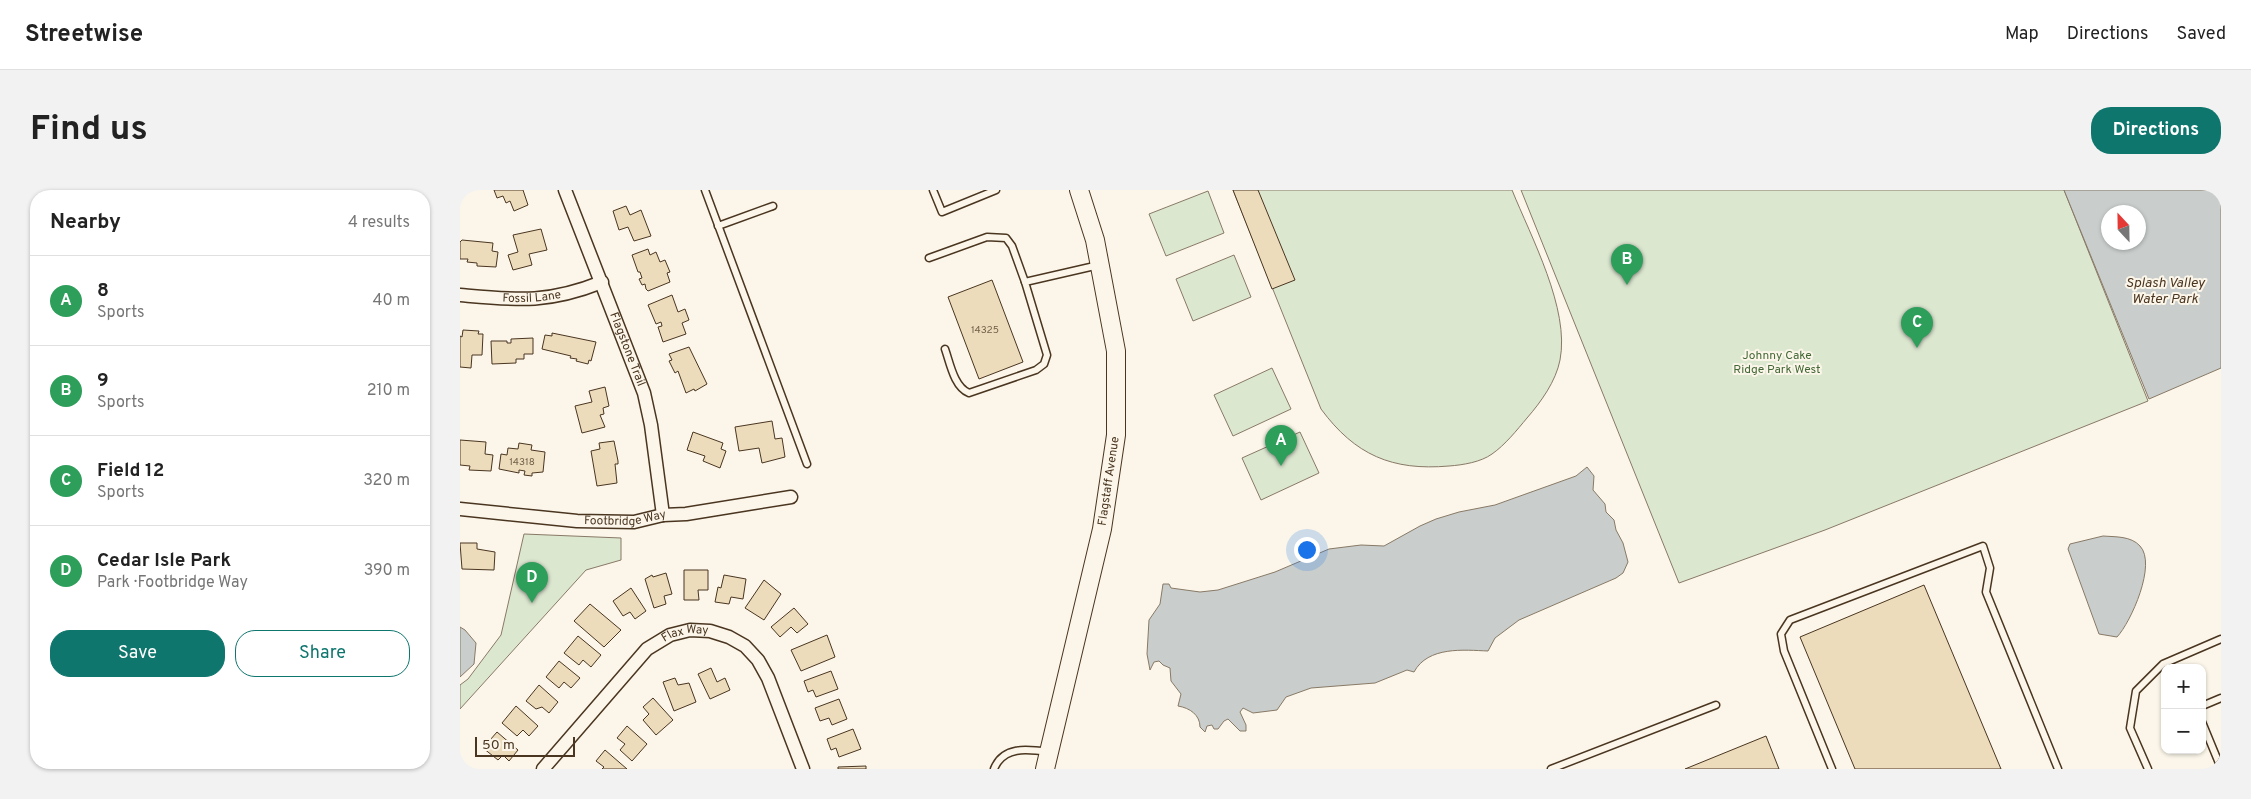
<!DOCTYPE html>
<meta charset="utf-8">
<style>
:root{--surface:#fff;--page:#f2f2f2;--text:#222;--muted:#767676;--line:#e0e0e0;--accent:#0f766e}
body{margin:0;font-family:Overpass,sans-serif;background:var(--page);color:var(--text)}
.controls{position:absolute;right:15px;bottom:15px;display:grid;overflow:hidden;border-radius:10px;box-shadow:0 1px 4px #0004}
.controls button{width:45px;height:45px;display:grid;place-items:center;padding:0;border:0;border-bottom:1px solid var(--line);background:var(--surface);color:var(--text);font:25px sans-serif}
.compass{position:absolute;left:1641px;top:15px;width:45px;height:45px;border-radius:50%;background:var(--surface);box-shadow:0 1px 4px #0004;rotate:338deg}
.scale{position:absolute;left:15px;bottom:12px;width:100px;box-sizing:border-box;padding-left:5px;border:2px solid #4a3520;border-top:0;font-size:14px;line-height:18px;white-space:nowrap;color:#4a3520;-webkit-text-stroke:4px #fbf6e9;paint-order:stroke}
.you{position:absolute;left:846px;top:359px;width:18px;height:18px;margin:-12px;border:4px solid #fff;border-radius:50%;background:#1a73e8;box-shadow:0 0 0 8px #1a73e833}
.badge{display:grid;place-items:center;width:32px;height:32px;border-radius:50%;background:var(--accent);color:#fff;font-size:16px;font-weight:700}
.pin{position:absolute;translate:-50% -41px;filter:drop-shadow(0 1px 2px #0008)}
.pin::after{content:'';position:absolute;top:26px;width:18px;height:15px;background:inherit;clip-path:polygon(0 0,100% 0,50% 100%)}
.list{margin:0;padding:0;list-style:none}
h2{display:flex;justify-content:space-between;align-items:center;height:65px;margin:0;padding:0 20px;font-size:21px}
h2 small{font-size:16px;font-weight:400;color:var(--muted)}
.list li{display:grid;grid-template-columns:32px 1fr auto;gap:15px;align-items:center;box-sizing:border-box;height:90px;padding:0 20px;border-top:1px solid var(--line)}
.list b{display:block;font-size:19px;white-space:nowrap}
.list p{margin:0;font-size:16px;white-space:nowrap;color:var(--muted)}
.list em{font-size:16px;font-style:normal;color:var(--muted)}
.actions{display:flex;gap:10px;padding:15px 20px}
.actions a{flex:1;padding:11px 0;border:1px solid var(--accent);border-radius:20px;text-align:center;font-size:18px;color:var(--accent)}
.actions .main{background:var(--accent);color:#fff}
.map{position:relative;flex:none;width:1761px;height:579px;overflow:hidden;border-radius:20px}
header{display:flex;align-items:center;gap:30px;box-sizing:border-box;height:70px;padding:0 25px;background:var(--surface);border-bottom:1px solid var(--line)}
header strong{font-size:24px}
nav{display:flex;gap:28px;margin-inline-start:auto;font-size:18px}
.intro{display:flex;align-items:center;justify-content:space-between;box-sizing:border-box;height:120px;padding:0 30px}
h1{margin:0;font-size:35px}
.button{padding:12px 22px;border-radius:20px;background:var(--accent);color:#fff;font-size:18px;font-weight:700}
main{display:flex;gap:30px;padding:0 30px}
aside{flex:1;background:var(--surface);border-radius:20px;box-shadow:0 1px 4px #0004}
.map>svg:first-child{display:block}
.green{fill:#dce7d0;stroke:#887966}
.water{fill:#c9cecd;stroke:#887966;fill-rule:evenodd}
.building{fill:#ecdcbc;stroke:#4a3520}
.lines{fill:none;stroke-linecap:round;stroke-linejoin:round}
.lane-casing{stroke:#4a3520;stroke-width:9}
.street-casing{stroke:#4a3520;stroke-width:15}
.secondary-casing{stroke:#4a3520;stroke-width:20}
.lane{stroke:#fbf6e9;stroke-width:6}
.street{stroke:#fbf6e9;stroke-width:12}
.secondary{stroke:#fbf6e9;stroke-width:18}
.labels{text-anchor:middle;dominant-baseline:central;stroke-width:4;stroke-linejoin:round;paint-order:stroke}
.number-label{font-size:10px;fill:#725f47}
.street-label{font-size:12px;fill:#4a3520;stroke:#fbf6e9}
.park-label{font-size:12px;fill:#436837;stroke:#fbf6e9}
.water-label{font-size:14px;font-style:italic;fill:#4a3520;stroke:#fbf6e9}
</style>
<header>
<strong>Streetwise</strong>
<nav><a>Map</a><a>Directions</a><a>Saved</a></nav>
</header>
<div class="intro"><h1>Find us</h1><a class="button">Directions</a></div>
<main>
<aside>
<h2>Nearby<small>4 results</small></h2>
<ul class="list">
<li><span class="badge" style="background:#2e9e5b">A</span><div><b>8</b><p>Sports</p></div><em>40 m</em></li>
<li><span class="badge" style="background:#2e9e5b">B</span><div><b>9</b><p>Sports</p></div><em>210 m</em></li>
<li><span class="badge" style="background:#2e9e5b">C</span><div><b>Field 12</b><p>Sports</p></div><em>320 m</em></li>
<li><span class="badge" style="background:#2e9e5b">D</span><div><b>Cedar Isle Park</b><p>Park · Footbridge Way</p></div><em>390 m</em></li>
</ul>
<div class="actions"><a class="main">Save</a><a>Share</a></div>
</aside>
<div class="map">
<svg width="1761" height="579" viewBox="0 0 1761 579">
<rect width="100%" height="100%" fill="#fbf6e9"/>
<g class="green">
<path d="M773,0H1052C1071,47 1110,119 1100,170C1096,191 1081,212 1067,228C1057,240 1045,255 1032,264C1021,272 1003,275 989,276C932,281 895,265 861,219Z"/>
<polygon points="1061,0 1604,0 1688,211 1365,340 1219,393"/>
<polygon points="748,1 764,43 706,66 689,24"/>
<polygon points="774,65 791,107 733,131 716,89"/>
<polygon points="812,178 831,219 773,246 754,205"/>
<polygon points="840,242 859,283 801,310 782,268"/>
<polygon points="64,344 161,348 161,370 126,380 0,519 0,495 8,489 41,445"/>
</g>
<g class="water">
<path d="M1604,0H1761V178L1689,209ZM1648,22H1678V52H1648Z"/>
<path d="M1127,277L1134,286L1133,300L1145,314L1146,322L1154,330L1156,340L1163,353L1168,372L1163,383L1156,388L1059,430L1035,448L1028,461C1004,460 968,456 954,482L947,480L915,493L851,498L826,507L817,520L793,523L783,518L780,522L786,535V541H780L768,529L764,531L758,539H754L752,535L747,536L745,542L740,537C740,525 730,518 718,516L721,504L711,491L710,478L703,475L699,471L694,472L690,480L687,464L689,430L700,414L703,394H709L711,398L740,402L758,400L815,382L869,359L901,355L924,356L960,336L976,329L999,322L1035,315L1116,286Z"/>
<path d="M1643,346C1656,347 1671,346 1680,356C1697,374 1671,432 1657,447L1639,444L1608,359L1610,354Z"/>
<polygon points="0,437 5,440 16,453 14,474 0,487"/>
</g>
<g class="building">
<polygon points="34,0 63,0 68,15 54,21 50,11 46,13 43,6 37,8"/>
<polygon points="773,0 798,0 835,90 812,99"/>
<polygon points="166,16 170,25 181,20 191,46 174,51 168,37 159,40 153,21"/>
<polygon points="81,39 87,60 69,64 72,75 53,80 48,65 58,62 53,45"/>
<polygon points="2,50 33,53 32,61 38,62 36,77 17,76 17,73 7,72 8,69 0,69 0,52"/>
<polygon points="188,59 190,65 196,62 200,72 205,70 210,82 207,83 210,92 188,101 186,99 185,94 182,95 179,89 182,88 180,82 178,82 172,65"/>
<polygon points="532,90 563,172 519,189 488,107"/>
<polygon points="212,105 218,122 225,119 229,130 222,133 226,144 203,152 198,137 202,136 201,132 196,134 188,115"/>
<polygon points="3,140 19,141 18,144 23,144 22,165 12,165 11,178 0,177 0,146 2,147"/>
<polygon points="92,143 136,152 131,171 129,170 128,174 116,171 117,169 110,168 111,166 82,159 85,145 92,146"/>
<polygon points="73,148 73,164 64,164 64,169 56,169 56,173 32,174 31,151 47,151 47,153 51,153 51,149"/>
<polygon points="229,157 247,194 235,201 234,199 226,203 218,181 215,183 209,171 212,170 209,164"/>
<polygon points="145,197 149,216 143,218 144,224 140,225 145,237 122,243 115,216 132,212 129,201"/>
<polygon points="312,231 315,249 322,248 325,267 302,273 299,258 279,261 275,237"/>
<polygon points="233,242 263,253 261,259 266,261 260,278 243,271 245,266 227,260"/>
<polygon points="0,250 26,252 25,264 33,265 31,281 9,280 10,276 0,275"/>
<polygon points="154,251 158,271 158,274 155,274 157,293 137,296 131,261 140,259 139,253"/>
<polygon points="59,253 72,255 71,260 85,262 83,282 72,283 72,286 64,285 65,281 59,280 59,283 39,279 41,264 47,265 48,258 58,259"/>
<polygon points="0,353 17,353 17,359 35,362 34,380 2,379"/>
<polygon points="224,380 248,380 248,400 238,400 239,410 224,410"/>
<polygon points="206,383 212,404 204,406 206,414 194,418 185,389 192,385 193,387"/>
<polygon points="264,385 286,389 283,409 271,407 269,414 255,412 258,397 261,398"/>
<polygon points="304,390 321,404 304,430 285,418"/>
<polygon points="1464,395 1541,579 1395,579 1340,447"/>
<polygon points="171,398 186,421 175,429 170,422 163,426 153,411"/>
<polygon points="130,414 161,440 144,457 114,431"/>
<polygon points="334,418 348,434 337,443 331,437 320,447 311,437"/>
<polygon points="367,445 375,467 341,481 331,460"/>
<polygon points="118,446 141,465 131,477 123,470 119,475 104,463"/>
<polygon points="99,471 120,488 111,498 104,492 99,498 86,487"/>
<polygon points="251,478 257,492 265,488 270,500 250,509 238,484"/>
<polygon points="371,481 378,499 356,507 353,500 348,502 344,491"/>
<polygon points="215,488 218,495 229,493 236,512 214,521 203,492"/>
<polygon points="79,495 98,512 89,523 82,517 76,519 66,511"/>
<polygon points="193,508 213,530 196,545 183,530 189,524 183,517"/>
<polygon points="379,509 387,529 372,535 369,528 360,531 355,518"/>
<polygon points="56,516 78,536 69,546 63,540 57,546 42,533"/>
<polygon points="167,536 187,554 172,571 160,560 165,554 157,548"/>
<polygon points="393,539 401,559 379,567 376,558 371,560 367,549"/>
<polygon points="37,542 58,560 49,571 43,565 38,570 23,558"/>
<polygon points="1306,546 1319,579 1225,579"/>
<polygon points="145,560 167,579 142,579 144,577 136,571"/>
<polygon points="406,576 406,579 378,579 378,577"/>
</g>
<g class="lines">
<defs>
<g id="lane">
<polyline points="245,0 347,274"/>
<polyline points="473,0 482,22 536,0"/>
<polyline points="258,36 313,16"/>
<polyline points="469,68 527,47 546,48 552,56 565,92"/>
<path d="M485,159C490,173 494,197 509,203L576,180L584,174L587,165L565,92L639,75"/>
<polyline points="1742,516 1761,508"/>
<polyline points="1742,532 1761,578"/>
<path d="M534,579C543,556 567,559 588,562"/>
<polyline points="1091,579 1256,515"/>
<polyline points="1372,579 1324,461 1321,444 1330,430 1523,356 1530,378 1526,402 1598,579"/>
<polyline points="1688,579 1670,538 1676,501 1703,474 1761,449"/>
</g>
<g id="street">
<path id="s1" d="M105,0L184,203L191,235L203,325"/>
<path id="s2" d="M0,105C57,110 87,114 142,92"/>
<path id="s3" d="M0,319L117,331L174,332L203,325L226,324L331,307"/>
<path id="s4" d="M83,579L187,459L210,445L230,440L250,441L269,447L285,456L298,470L308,488L343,579"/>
</g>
<g id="secondary">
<path id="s5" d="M585,579L642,339L656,245V161L635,50L619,0"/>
</g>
</defs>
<use href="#lane" class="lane-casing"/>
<use href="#street" class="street-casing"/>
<use href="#secondary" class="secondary-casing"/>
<use href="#lane" class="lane"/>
<use href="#street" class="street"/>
<use href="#secondary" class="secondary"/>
</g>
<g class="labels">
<g class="number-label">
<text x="525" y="140">14325</text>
<text x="62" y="272">14318</text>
</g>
<g class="street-label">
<text stroke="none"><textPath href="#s2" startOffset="72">Fossil Lane</textPath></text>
<text stroke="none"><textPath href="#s1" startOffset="171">Flagstone Trail</textPath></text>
<text stroke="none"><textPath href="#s5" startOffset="295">Flagstaff Avenue</textPath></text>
<text stroke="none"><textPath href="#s3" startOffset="166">Footbridge Way</textPath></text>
<text stroke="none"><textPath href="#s4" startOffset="201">Flax Way</textPath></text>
</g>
<g class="park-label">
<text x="1317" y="166">Johnny Cake<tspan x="1317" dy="14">Ridge Park West</tspan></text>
</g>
<g class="water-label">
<text x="1705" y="93">Splash Valley<tspan x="1705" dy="16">Water Park</tspan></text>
</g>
</g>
</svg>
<div class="controls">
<button>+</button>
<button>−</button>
</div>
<svg class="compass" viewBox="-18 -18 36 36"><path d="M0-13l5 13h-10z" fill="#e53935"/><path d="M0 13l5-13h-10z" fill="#767676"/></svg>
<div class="scale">50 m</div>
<div class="you"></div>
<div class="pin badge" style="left:821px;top:276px;background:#2e9e5b">A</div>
<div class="pin badge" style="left:1167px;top:95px;background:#2e9e5b">B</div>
<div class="pin badge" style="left:1457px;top:158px;background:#2e9e5b">C</div>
<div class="pin badge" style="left:72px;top:413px;background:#2e9e5b">D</div>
</div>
</main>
